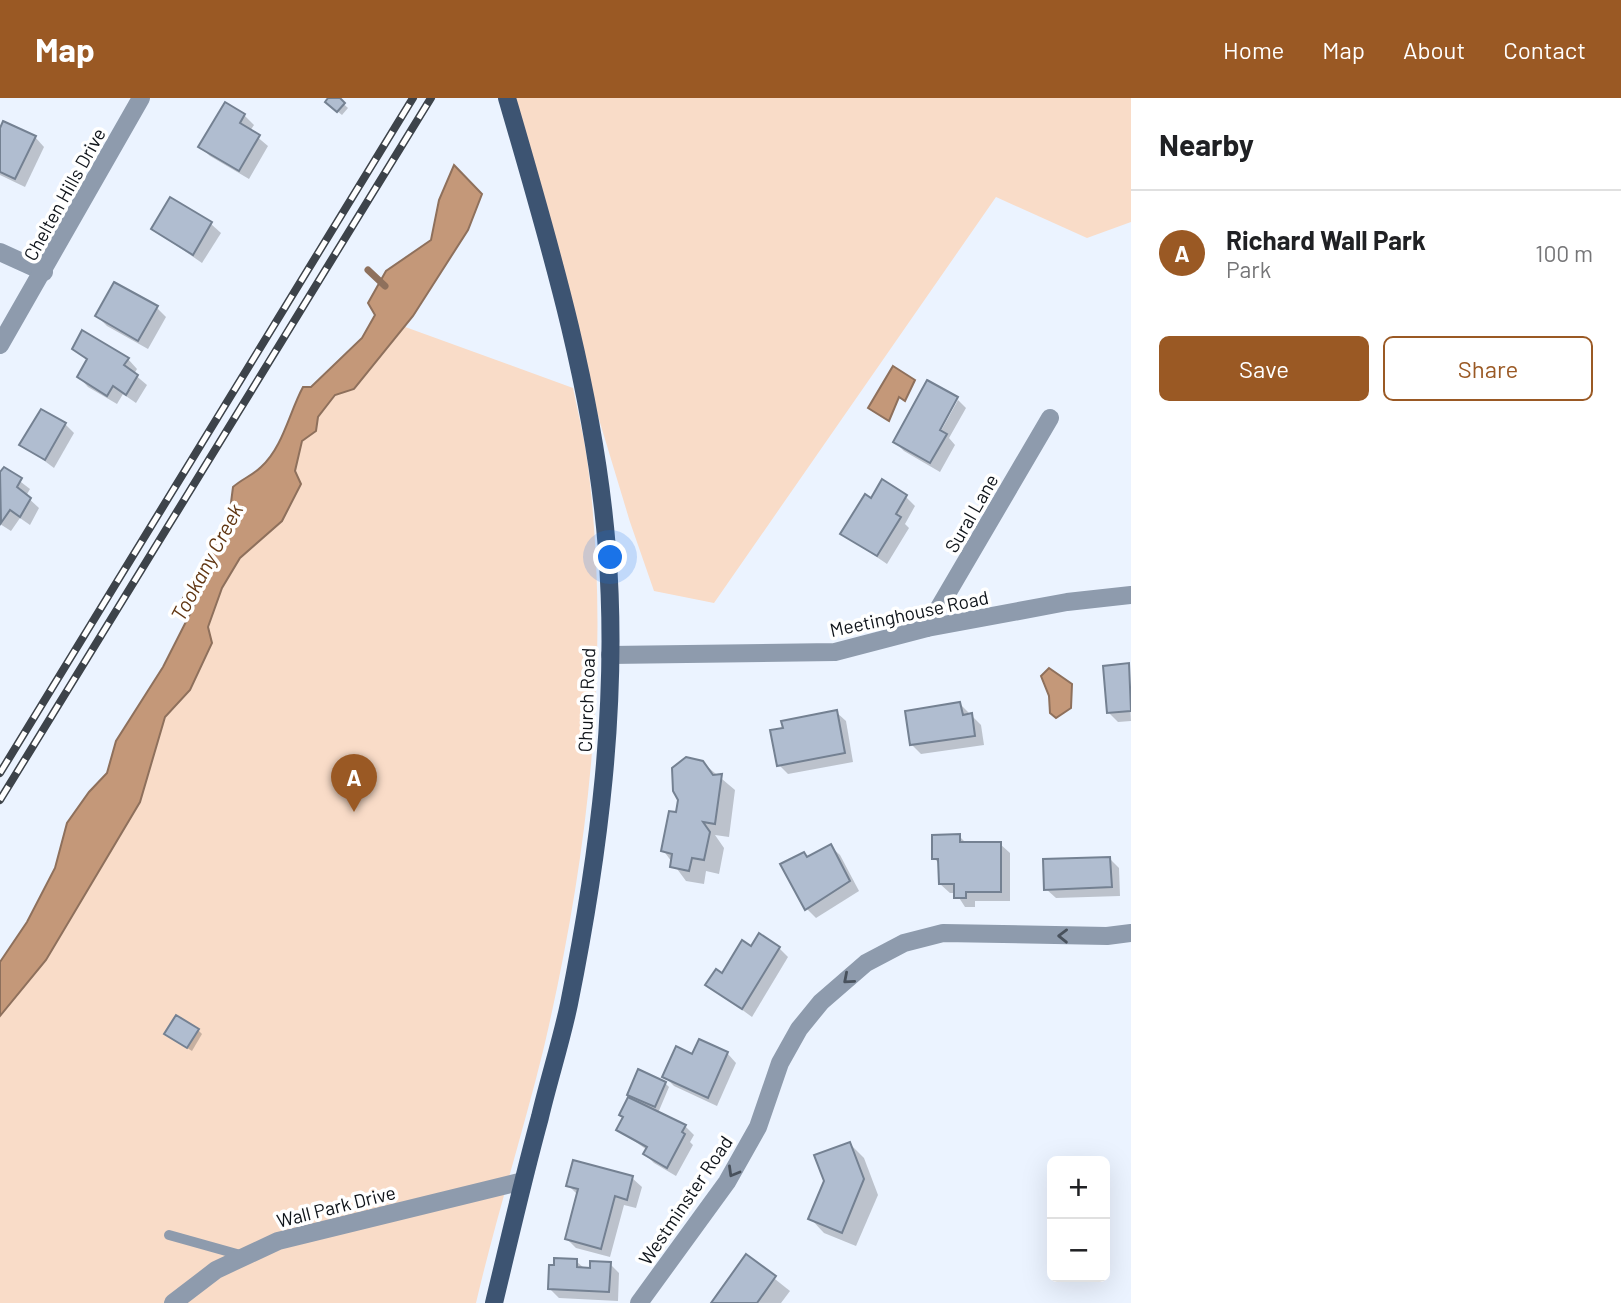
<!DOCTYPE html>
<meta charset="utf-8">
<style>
:root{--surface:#fff;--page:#f6f6f6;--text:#202124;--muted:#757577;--line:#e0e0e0;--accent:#9a5924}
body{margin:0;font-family:Barlow,sans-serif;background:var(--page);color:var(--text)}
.controls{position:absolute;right:21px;bottom:21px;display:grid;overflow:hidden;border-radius:10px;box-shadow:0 7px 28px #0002}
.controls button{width:63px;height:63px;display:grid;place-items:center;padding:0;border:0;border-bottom:2px solid var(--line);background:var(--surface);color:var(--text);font:35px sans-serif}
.you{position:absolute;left:611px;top:460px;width:24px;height:24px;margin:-18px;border:5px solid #fff;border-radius:50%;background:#1a73e8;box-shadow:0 0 0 10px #1a73e833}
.badge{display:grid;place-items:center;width:46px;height:46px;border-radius:50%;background:var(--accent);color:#fff;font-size:23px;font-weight:700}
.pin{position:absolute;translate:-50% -58px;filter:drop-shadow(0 2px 4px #0008)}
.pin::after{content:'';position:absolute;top:37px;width:24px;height:21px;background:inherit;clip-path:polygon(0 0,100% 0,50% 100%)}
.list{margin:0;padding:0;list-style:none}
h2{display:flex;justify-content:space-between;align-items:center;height:91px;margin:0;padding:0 28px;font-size:30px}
h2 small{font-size:23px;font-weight:400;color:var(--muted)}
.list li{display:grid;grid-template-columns:46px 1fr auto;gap:21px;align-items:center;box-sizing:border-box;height:126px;padding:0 28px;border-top:2px solid var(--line)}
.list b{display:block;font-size:26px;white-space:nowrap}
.list p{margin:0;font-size:23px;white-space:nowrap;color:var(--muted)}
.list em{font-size:23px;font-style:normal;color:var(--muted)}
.actions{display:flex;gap:14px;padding:21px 28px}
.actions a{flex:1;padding:16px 0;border:2px solid var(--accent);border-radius:10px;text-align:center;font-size:24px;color:var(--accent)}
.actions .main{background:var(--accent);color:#fff}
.map{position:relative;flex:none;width:1131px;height:1205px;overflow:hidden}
header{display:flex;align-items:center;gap:42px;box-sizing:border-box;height:98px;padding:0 35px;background:var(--accent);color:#fff}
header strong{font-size:33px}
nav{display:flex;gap:38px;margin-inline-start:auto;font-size:24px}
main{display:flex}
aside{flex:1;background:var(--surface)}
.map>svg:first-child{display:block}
.green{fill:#f9dcc8}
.water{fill:#c49879;stroke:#8e705c;stroke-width:2}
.shadow{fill:#0003}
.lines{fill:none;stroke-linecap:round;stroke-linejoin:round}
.stream{stroke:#8e705c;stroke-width:7}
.building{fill:#b0bdd0;stroke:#748192;stroke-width:2}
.service{stroke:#8e9bad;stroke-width:10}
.minor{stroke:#8e9bad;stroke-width:18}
.tertiary{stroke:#8e9bad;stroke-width:18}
.primary{stroke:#3d5472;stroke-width:18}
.rail-casing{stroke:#3d434a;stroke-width:8}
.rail{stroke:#fff;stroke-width:5;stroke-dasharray:16;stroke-linecap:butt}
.oneway{stroke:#48515c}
.labels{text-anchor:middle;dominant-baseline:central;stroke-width:7;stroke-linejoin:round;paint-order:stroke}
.street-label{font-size:19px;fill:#0f141a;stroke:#fff}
.water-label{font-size:21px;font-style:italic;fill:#613612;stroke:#fff}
</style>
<header>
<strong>Map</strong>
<nav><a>Home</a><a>Map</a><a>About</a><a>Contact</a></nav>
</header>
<main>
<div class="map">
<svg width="1131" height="1205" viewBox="0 0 1131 1205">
<rect width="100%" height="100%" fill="#ebf3ff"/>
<g class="green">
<polygon points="502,0 1131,0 1131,124 1087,140 996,99 714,505 654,493 630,424"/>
<path d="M397,226L573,290C578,315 585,342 588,368C612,561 588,761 544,949C523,1035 496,1119 476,1205H0V918L204,516L329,295Z"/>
</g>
<g class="water">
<path d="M454,67L482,96L468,132L413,218L354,291L335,297L318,319L316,333L302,343L295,373L301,386L282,423L240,460L222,490L208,529L212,545L190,592L165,619L140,704L46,862L0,918V864L27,824L55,770L67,725L89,694L107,675L116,643L163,569L195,506L181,504L196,475L228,428L233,389C242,381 253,377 261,369C283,349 289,315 303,289H311L362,240L375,217L368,205L386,173L431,142L439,102Z"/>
<polygon points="893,268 915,282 905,303 899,299 889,323 868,310"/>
<polygon points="1049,570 1072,586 1071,610 1056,620 1050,615 1049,598 1041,578"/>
</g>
<g class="shadow">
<polygon points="331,0 337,0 348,10 342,17 331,8"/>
<polygon points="244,17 254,27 250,33 268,48 249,81 210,58 200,49"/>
<polygon points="0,34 35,39 44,49 25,89 0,77"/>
<polygon points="171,101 211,126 221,135 202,165 153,131"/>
<polygon points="157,210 166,219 148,251 107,228 97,218"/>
<polygon points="74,251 128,261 137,271 134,276 147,287 136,305 123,296 117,306 88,289 79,279 88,263"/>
<polygon points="928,284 957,301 934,339 937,340 958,302 966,310 949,340 955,347 940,374 904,353 895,344"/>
<polygon points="65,326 74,335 54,370 22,346"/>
<polygon points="4,371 30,391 26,398 39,410 30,427 20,420 11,433 0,426 0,378"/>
<polygon points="906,399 915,408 905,426 909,430 887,466 843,436 871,402"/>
<polygon points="1128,567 1131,623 1118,624 1109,615"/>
<polygon points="960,606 981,627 984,647 921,656 912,647"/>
<polygon points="836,614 846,623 853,664 788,676 779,667"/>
<polygon points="703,665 735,692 729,739 715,737 724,750 719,776 706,773 704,786 686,783 663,752"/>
<polygon points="959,738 967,746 1000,746 1010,755 1010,803 975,803 975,809 965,809 956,795 950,795 940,786 940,767 934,760"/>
<polygon points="830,748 840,757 859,793 816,820 806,810 808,760"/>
<polygon points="1110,761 1119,770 1120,798 1056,800 1046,791"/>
<polygon points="752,850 779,850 788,859 752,919 708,887"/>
<polygon points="198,932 202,936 192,953 171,940"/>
<polygon points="727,955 736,965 717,1008 674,988 664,978 693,958"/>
<polygon points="665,985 669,989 658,1015 685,1028 694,1037 690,1044 693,1047 676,1078 654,1065 645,1056 647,1052 619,1032 638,1005 629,996"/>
<polygon points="850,1046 864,1060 878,1097 856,1148 824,1135 810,1120"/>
<polygon points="632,1080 642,1089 636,1110 624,1107 610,1159 576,1150 567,1141 578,1097 568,1087"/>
<polygon points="746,1158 790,1193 781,1205 713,1205"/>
<polygon points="576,1163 585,1171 610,1166 619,1175 618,1203 559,1200 550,1191"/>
</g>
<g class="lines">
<polyline class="stream" points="368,172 385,188"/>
</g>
<g class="building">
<polygon points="328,0 340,0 345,5 337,14 325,4"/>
<polygon points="225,4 245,16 240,25 260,37 239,73 198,49"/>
<polygon points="3,23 36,38 15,81 0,74 0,30"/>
<polygon points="170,99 212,124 193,157 151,131"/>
<polygon points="114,184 158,208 138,243 95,218"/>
<polygon points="82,232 129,260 124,267 138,277 126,297 113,288 107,298 77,279 87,261 72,251"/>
<polygon points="927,282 958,299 940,332 947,336 930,365 893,344"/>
<polygon points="41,311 66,325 45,362 19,347"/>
<polygon points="4,369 22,380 17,389 31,400 20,419 10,412 1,425 0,374"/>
<polygon points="882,381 907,397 896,416 901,419 877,458 840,436 865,396 871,400"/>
<polygon points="1129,565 1131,613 1107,615 1103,568"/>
<polygon points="960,604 963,617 972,615 975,638 910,647 905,613"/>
<polygon points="837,612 845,655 777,668 770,632 783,630 781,623"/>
<polygon points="686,659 703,663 713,677 722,676 715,726 703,724 710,734 704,762 692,760 689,773 670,769 672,756 661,753 669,713 676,714 678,702 673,693 672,670"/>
<polygon points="960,736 960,744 1001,744 1001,794 966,794 966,800 954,800 954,786 939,786 938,761 932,761 932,737"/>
<polygon points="831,746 850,783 805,812 780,766 804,754 807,759"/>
<polygon points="1110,759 1112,789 1044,792 1043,761"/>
<polygon points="759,835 780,849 742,911 705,887 716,871 722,875 742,842 751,848"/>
<polygon points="176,917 199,931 187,950 164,936"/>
<polygon points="699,941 728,954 708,1000 662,979 676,948 692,956"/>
<polygon points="638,971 666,984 655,1009 627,997"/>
<polygon points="628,999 686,1027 682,1034 685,1036 667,1070 643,1056 647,1049 616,1032 623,1019 619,1017"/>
<polygon points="850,1044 864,1081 842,1135 808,1121 824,1083 814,1057"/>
<polygon points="573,1062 633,1078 627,1102 615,1098 601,1151 565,1141 578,1091 566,1088"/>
<polygon points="746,1156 776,1178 757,1205 711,1205"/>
<polygon points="554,1160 577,1161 577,1169 590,1170 590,1163 611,1164 609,1194 548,1191 549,1167 554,1167"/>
</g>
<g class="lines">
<polyline class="service" points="169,1137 244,1158"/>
<g class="minor">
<polyline points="0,154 44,174"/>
<polyline points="0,247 141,0"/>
<polyline points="927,530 1050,320"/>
<polyline points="173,1205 216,1172 278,1143 523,1083"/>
<polyline points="639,1205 727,1084 758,1029 780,965 799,931 821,904 866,865 904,845 943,835 1107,838 1131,835"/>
</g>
<polyline class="tertiary" points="610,557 835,554 927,530 1067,504 1131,497"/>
<path class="primary" d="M494,1205C509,1143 523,1081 540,1019C549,981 561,944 569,906C599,757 619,603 607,451C595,298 550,147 507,0"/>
<defs>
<g id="rail">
<polyline points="0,675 413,0"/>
<polyline points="0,702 431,0"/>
</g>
</defs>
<use href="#rail" class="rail-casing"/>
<use href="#rail" class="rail"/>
</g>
<defs><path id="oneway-chevron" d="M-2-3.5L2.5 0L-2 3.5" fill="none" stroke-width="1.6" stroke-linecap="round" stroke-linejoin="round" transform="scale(1.75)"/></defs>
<g class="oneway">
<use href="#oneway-chevron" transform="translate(1063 838) rotate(-179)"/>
<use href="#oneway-chevron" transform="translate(848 881) rotate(139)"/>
<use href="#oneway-chevron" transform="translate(733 1074) rotate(120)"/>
</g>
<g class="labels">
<g class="street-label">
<text transform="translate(64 96) rotate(-61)">Chelten Hills Drive</text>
<text transform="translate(971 415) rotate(-60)">Sural Lane</text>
<text transform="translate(909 515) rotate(-12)">Meetinghouse Road</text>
<text transform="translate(586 602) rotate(-88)">Church Road</text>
<text transform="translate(685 1102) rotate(-56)">Westminster Road</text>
<text transform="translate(336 1108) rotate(-14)">Wall Park Drive</text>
</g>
<g class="water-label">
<text transform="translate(206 464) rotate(-62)">Tookany Creek</text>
</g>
</g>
</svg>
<div class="controls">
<button>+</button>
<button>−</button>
</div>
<div class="you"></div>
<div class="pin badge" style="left:354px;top:714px">A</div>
</div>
<aside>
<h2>Nearby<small></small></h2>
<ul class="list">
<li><span class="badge">A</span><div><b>Richard Wall Park</b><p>Park</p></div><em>100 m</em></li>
</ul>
<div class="actions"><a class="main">Save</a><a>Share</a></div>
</aside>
</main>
